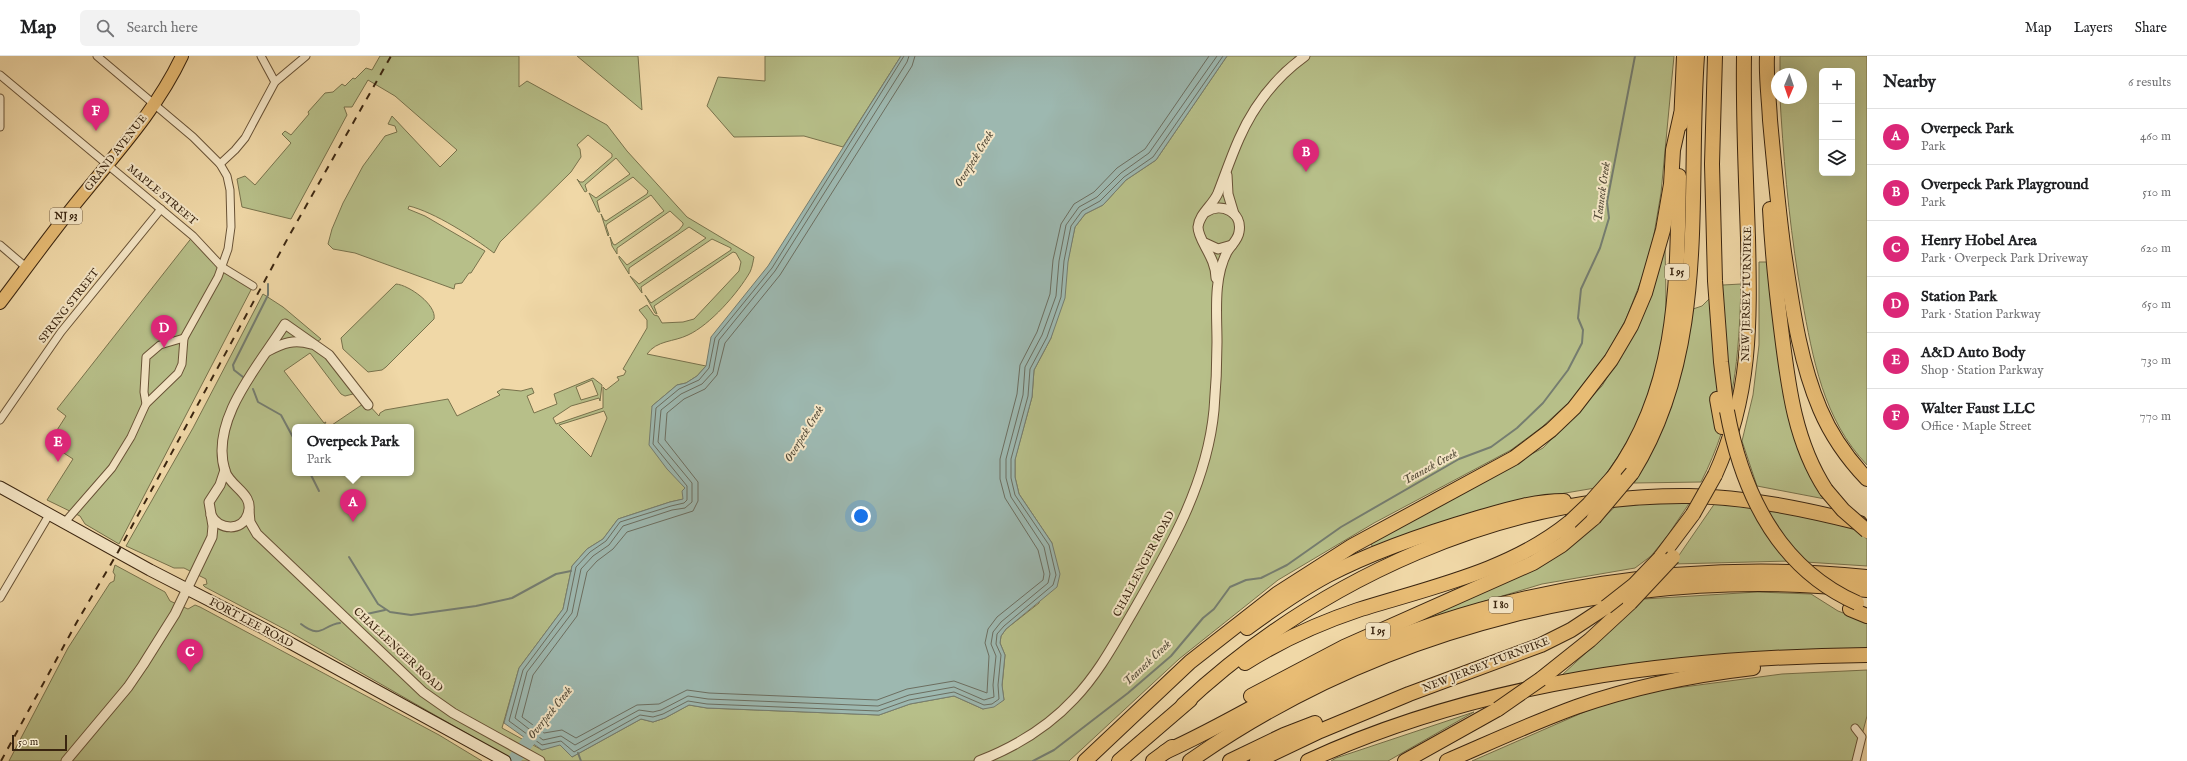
<!DOCTYPE html>
<meta charset="utf-8">
<style>
:root{--surface:#fff;--page:#f2f2f2;--text:#202124;--muted:#757577;--line:#e0e0e0;--accent:#db2777}
body{margin:0;font-family:"IM FELL English",serif;background:var(--page);color:var(--text)}
.controls{position:absolute;right:12px;top:12px;display:grid;overflow:hidden;border-radius:6px;box-shadow:0 4px 16px #0002}
.controls button{width:36px;height:36px;display:grid;place-items:center;padding:0;border:0;border-bottom:1px solid var(--line);background:var(--surface);color:var(--text);font:20px sans-serif}
.compass{position:absolute;left:1771px;top:12px;width:36px;height:36px;border-radius:50%;background:var(--surface);box-shadow:0 4px 16px #0002;rotate:182deg}
.scale{position:absolute;left:12px;bottom:10px;width:55px;box-sizing:border-box;padding-left:4px;border:2px solid #3a2510;border-top:0;font-size:11px;line-height:14px;white-space:nowrap;color:#3a2510;-webkit-text-stroke:3px #f5e6c6;paint-order:stroke}
.you{position:absolute;left:861px;top:460px;width:14px;height:14px;margin:-10px;border:3px solid #fff;border-radius:50%;background:#1a73e8;box-shadow:0 0 0 6px #1a73e833}
.badge{display:grid;place-items:center;width:26px;height:26px;border-radius:50%;background:var(--accent);color:#fff;font-size:13px;font-weight:700}
.pin{position:absolute;translate:-50% -33px;filter:drop-shadow(0 1px 2px #0008)}
.pin::after{content:'';position:absolute;top:21px;width:14px;height:12px;background:inherit;clip-path:polygon(0 0,100% 0,50% 100%)}
.popup{position:absolute;left:292px;top:368px;width:122px;height:52px;box-sizing:border-box;display:grid;place-content:center;border-radius:6px;background:var(--surface);filter:drop-shadow(0 1px 3px #0005);font-size:13px;white-space:nowrap;color:var(--muted)}
.popup b{font-size:15px;color:var(--text)}
.popup::after{content:'';position:absolute;left:50%;top:100%;margin-left:-8px;border:8px solid transparent;border-top-color:var(--surface)}
.list{margin:0;padding:0;list-style:none}
h2{display:flex;justify-content:space-between;align-items:center;height:52px;margin:0;padding:0 16px;font-size:17px}
h2 small{font-size:13px;font-weight:400;color:var(--muted)}
.list li{display:grid;grid-template-columns:26px 1fr auto;gap:12px;align-items:center;box-sizing:border-box;height:56px;padding:0 16px;border-top:1px solid var(--line)}
.list b{display:block;font-size:15px;white-space:nowrap}
.list p{margin:0;font-size:13px;white-space:nowrap;color:var(--muted)}
.list em{font-size:13px;font-style:normal;color:var(--muted)}
.icon{flex:none;width:22px;height:22px;fill:none;stroke:currentColor;stroke-width:2;stroke-linecap:round;stroke-linejoin:round}
.map{position:relative;flex:none;width:1867px;height:705px;overflow:hidden}
header{display:flex;align-items:center;gap:24px;box-sizing:border-box;height:56px;padding:0 20px;background:var(--surface);border-bottom:1px solid var(--line)}
header strong{font-size:19px}
nav{display:flex;gap:22px;margin-inline-start:auto;font-size:14px}
.search{width:280px;height:36px;background:var(--page);display:flex;align-items:center;gap:10px;box-sizing:border-box;padding:0 14px;border-radius:6px;color:var(--muted);font-size:15px}
main{display:flex}
aside{flex:1;background:var(--surface)}
.map>svg:first-child{display:block}
.green{fill:#b7bf89;stroke:#78724c;fill-rule:evenodd}
.water{fill:#9db8b0;stroke:#757d70}
.lines{fill:none;stroke-linecap:round;stroke-linejoin:round}
.shore{stroke:#6c6e60;stroke-width:1}
.stream{stroke:#757d70;stroke-width:2}
.river{stroke:#9db8b0;stroke-width:13}
.minor-casing{stroke:#685236;stroke-width:9}
.tertiary-casing{stroke:#685236;stroke-width:11}
.secondary-casing{stroke:#3a2510;stroke-width:13}
.primary-casing{stroke:#3a2510;stroke-width:14}
.motorway-casing{stroke:#3a2510;stroke-width:16}
.minor{stroke:#f5e6c6;stroke-width:7}
.tertiary{stroke:#f5e6c6;stroke-width:9}
.secondary{stroke:#f5e6c6;stroke-width:11}
.primary{stroke:#e8bc74;stroke-width:12}
.motorway{stroke:#e8bc74;stroke-width:14}
.rail{stroke:#3a2510;stroke-width:2;stroke-dasharray:7 7;stroke-linecap:butt}
.motorway-bridge-casing{stroke:#3a2510;stroke-width:16;stroke-linecap:butt}
.motorway-bridge{stroke:#e8bc74;stroke-width:14}
.labels{text-anchor:middle;dominant-baseline:central;stroke-width:4;stroke-linejoin:round;paint-order:stroke}
.shield{fill:#f5e6c6;stroke:#725f47;stroke-width:1}
.shield-label{font-size:10px;font-weight:bold;fill:#3a2510}
.street-label{font-size:11px;fill:#3a2510;stroke:#f5e6c6}
.water-label{font-size:12px;font-style:italic;fill:#534a38;stroke:#f5e6c6}
</style>
<header>
<strong>Map</strong>
<div class="search"><svg class="icon" aria-label="search" viewBox="0 0 24 24"><circle cx="10" cy="10" r="6"/><path d="M15 15l6 6"/></svg>Search here</div>
<nav><a>Map</a><a>Layers</a><a>Share</a></nav>
</header>
<main>
<div class="map">
<svg width="1867" height="705" viewBox="0 0 1867 705">
<rect width="100%" height="100%" fill="#f0d8a7"/>
<filter id="stains"><feTurbulence type="fractalNoise" baseFrequency=".005" numOctaves="4"/><feColorMatrix values="0 0 0 0 .2 0 0 0 0 .09 0 0 0 0 .02 0 0 0 .5 -.17"/></filter>
<radialGradient id="worn" r=".72"><stop offset=".6" stop-color="#630" stop-opacity="0"/><stop offset="1" stop-color="#630" stop-opacity=".3"/></radialGradient>
<g class="green">
<path d="M380,0H519V31L527,25L607,69L627,95L687,161L754,201C753,206 752,212 750,216C738,237 710,269 688,279C674,286 657,284 647,298L706,310L697,320L686,327L677,329L652,350L685,432L684,443L670,446L618,463L603,483L587,493L572,510L563,553L519,612L502,672L542,694L559,688L572,701L641,663L653,666L665,662L689,649L707,652L879,659L910,648L954,640L983,653L1004,644L1002,630L1005,599L1000,587L1001,580L1006,573L1039,547L1052,487L1019,438L1015,421V403L1032,341L1034,314L1051,282L1075,171L1085,158L1103,149L1126,124L1156,104L1227,0H1674L1661,137L1650,202L1626,263L1609,294L1579,337L1542,371L1511,394L1374,467L1278,524L1179,603L1069,705H515L290,576L205,531L203,529L207,528L206,523L184,512H174L126,490L193,372L263,238L283,251L321,283L310,291L329,304L353,338L345,340L341,338L310,297L284,315L324,367L326,366L323,371H295V417H411V371H329L366,346L379,360L380,357L385,354L448,343L457,360L500,339L497,336L502,333L521,335L532,332L534,337L527,340L534,357L557,348L554,338L593,322L602,329L600,345L599,342L571,350L553,362L556,368L603,352V331L606,334L619,324L617,321L624,319L626,315L623,313L647,272V264L639,254L647,249L654,259L658,260L662,267L683,266L694,263L739,215L741,206L736,197L733,196L654,250L657,258L655,257L645,239L651,247L731,194V192L712,183L641,231L642,237L630,220L639,228L706,182L689,171L629,212V218L619,202V200L627,209L679,174L683,169V167L670,155L617,192V198L612,190L610,181L613,188L615,189L664,155L651,139L607,168L606,170L609,179L608,180L601,158L604,164L606,165L647,138L648,135L633,121L597,145L600,156H598L589,137L596,142L630,118L616,102L585,129L587,135L585,136L577,123L580,126H583L612,101V98L588,79L577,89L580,93L581,101L571,116L500,186L494,197C473,181 434,156 409,150L408,153L425,160L485,195L471,217H469L462,227L455,228L454,233L355,197L333,193L328,188L332,173L343,147L363,110L385,80L397,76L395,70L388,68L392,60L440,111L457,94L395,40L368,24L352,51H344L347,59L291,163L242,151L237,123L245,120L255,129L291,87L282,78L285,75L291,79L309,58L308,56L325,37L333,36L342,28L345,30L353,22L355,23L366,12L372,14ZM592,324L598,339L581,344L576,331ZM604,355L607,362L591,401L559,369Z"/>
<polygon points="577,0 638,0 642,54"/>
<polygon points="765,0 901,0 843,91 804,80 734,81 707,50 718,21 765,25"/>
<path d="M1780,0H1867V409C1823,363 1813,303 1802,243C1791,182 1785,121 1781,59L1780,42H1801V18H1780ZM1822,15H1852V117H1822Z"/>
<polygon points="193,180 222,211 253,230 119,488 85,468 80,460 47,444 73,403 53,390 52,382 66,360 57,353"/>
<path d="M1665,183C1665,212 1667,242 1665,271C1660,331 1632,386 1595,432L1536,442L1374,494L1369,483L1543,392L1602,330L1636,273Z"/>
<path d="M1759,206H1768L1787,355C1795,388 1807,415 1825,443L1757,430L1742,385L1753,339L1759,289Z"/>
<path d="M396,228C409,229 437,249 434,263L386,311L382,314L368,316L343,293L341,282Z"/>
<path d="M1741,228C1739,302 1735,359 1701,426L1634,427C1667,373 1684,316 1693,253L1702,250L1723,229Z"/>
<polygon points="1690,446 1668,479 1651,500 1635,512 1542,528 1416,566 1603,462 1617,449"/>
<polygon points="1715,447 1753,451 1850,470 1867,483 1867,510 1790,505 1673,508"/>
<polygon points="115,509 165,536 170,545 188,553 195,549 200,551 439,679 482,705 9,705 68,592 110,527 114,525 115,519 113,516"/>
<polygon points="1757,536 1811,538 1838,555 1867,566 1867,594 1702,600 1562,619 1644,543"/>
<polygon points="1867,614 1867,660 1855,705 1472,705 1623,639 1782,618"/>
<polygon points="1474,656 1388,705 1331,705 1336,702"/>
</g>
<polygon class="water" points="901,0 1227,0 1156,104 1126,124 1103,149 1085,158 1075,171 1068,206 1065,242 1051,282 1034,314 1032,341 1015,404 1015,421 1019,438 1052,487 1060,518 1057,531 1006,573 1001,580 1000,587 1005,599 1002,629 1004,644 994,651 983,653 954,640 910,648 879,659 707,652 689,649 665,662 653,666 641,663 572,701 560,689 542,694 504,667 519,612 563,553 572,510 587,493 603,483 618,463 670,446 683,443 682,435 685,432 667,413 649,389 652,350 677,329 686,327 697,320 706,310 711,281 768,210"/>
<g class="lines">
<g class="shore">
<polyline points="904,0 772,212 715,282 709,312 699,324 679,333 656,352 653,388 687,430 687,444 684,447 671,450 620,466 606,485 590,496 576,511 567,555 523,614 509,665 542,689 561,685 574,696 640,659 653,661 663,658 688,645 707,648 878,655 909,644 954,636 984,649 992,648 999,643 998,629 1001,599 996,588 997,578 1004,570 1053,529 1056,519 1049,489 1015,439 1011,422 1011,403 1028,340 1030,313 1047,281 1061,241 1064,205 1071,170 1082,155 1100,145 1124,121 1153,101 1223,0"/>
<polyline points="909,0 907,6 775,215 719,284 713,316 702,328 681,338 661,354 658,386 692,427 692,446 685,452 672,454 623,470 609,489 593,500 581,513 572,557 527,616 515,662 543,684 561,680 575,689 639,654 653,656 661,654 688,640 708,643 878,650 909,639 954,631 984,644 994,641 993,629 996,600 991,588 993,576 1001,566 1048,527 1050,518 1044,491 1011,441 1006,422 1006,403 1023,339 1025,311 1042,279 1056,240 1059,205 1066,169 1079,151 1097,141 1121,117 1149,97 1217,0"/>
<polyline points="915,0 912,10 780,219 725,287 717,319 705,333 684,343 667,357 665,384 698,426 698,445 693,455 627,476 613,493 597,505 587,516 577,560 533,619 522,661 544,677 562,674 576,682 637,649 659,648 687,634 709,637 877,644 907,633 954,625 987,637 989,600 985,587 988,573 997,561 1043,524 1044,518 1038,494 1005,442 1000,423 1000,403 1017,338 1020,309 1037,276 1050,238 1053,204 1061,168 1074,148 1094,136 1117,112 1145,93 1209,0"/>
</g>
<g class="stream">
<polyline points="243,321 234,314 233,309 268,239 268,228"/>
<polyline points="253,333 258,346 281,359 295,385"/>
<polyline points="310,417 319,435"/>
<polyline points="349,501 378,548 390,556 411,559 476,550 512,542 556,518 571,515"/>
<polyline points="362,559 385,554"/>
<path d="M301,568C322,584 322,569 340,567"/>
<polyline points="578,697 581,705"/>
<polyline points="1033,705 1054,694 1128,637 1171,600 1203,562 1214,553 1230,531 1246,524 1261,522 1287,509 1341,471 1459,403 1491,391 1517,372 1543,347 1568,314 1582,287 1583,274 1578,262 1581,233 1600,192 1609,162 1607,146 1635,0"/>
</g>
<polyline class="river" points="513,705 540,670"/>
<defs>
<g id="minor">
<polyline points="261,0 275,26"/>
<polyline points="0,19 193,180 222,211 253,230"/>
<polyline points="0,42 0,71"/>
<polyline points="220,108 235,94 245,82 275,26 306,0"/>
<polyline points="0,189 27,212"/>
<polyline points="146,348 144,336 146,301 160,289 184,282"/>
<polyline points="0,364 61,276 161,153"/>
<polyline points="65,466 112,412 131,381 146,348 178,317 182,308 184,282 218,221 228,193 231,171 230,134 227,120 220,108 193,81 97,0"/>
<polyline points="0,542 49,459"/>
<polyline points="1855,672 1862,681 1856,705"/>
</g>
<g id="tertiary">
<polyline points="1227,119 1228,138 1234,158"/>
<polyline points="1205,187 1218,193 1232,189"/>
<path d="M1216,222C1216,201 1198,185 1198,171C1199,158 1213,149 1218,137C1225,119 1231,101 1239,83C1253,51 1276,21 1305,0"/>
<path d="M268,295C283,287 294,283 311,288"/>
<polyline points="249,455 250,466 257,478 423,636 453,657 540,705"/>
<path d="M211,459C219,474 242,476 248,458C255,438 230,431 225,415C209,364 260,308 285,268L329,299L368,349"/>
<polyline points="66,705 128,631 143,609 175,558 212,481 213,470 209,446 220,429 225,414"/>
<path d="M979,705C1015,691 1048,671 1074,643C1098,618 1114,588 1131,559C1168,495 1207,429 1214,354C1216,331 1217,308 1217,286C1217,257 1213,223 1227,196C1231,189 1238,184 1239,176C1243,156 1221,146 1206,156"/>
</g>
<polyline id="secondary" points="0,431 150,514 263,572 505,705"/>
<path id="primary" d="M0,247C28,210 55,172 85,136C120,93 158,51 182,0"/>
<g id="motorway">
<polyline points="1715,0 1712,108 1715,225 1721,306 1727,355"/>
<path d="M1767,0C1766,22 1769,42 1770,64C1774,108 1778,152 1784,196C1792,248 1799,304 1820,353C1831,379 1847,402 1867,423"/>
<polyline points="1681,68 1684,0"/>
<path d="M1770,153C1772,193 1776,232 1781,272C1788,328 1794,385 1826,434"/>
<polyline points="1717,343 1722,371"/>
<path d="M1632,417C1710,292 1687,140 1697,0"/>
<path d="M1715,419C1751,340 1750,267 1748,182C1746,121 1743,61 1744,0"/>
<path d="M1614,420C1679,330 1677,226 1679,120"/>
<polyline points="1660,502 1693,458"/>
<polyline points="1850,553 1867,560"/>
<path d="M1247,572C1273,553 1300,534 1328,519C1376,494 1427,477 1478,462C1506,454 1534,445 1564,445"/>
<path d="M1245,607C1280,585 1319,567 1358,554C1431,531 1510,515 1570,466"/>
<polyline points="1541,623 1590,584 1630,547"/>
<polyline points="1251,640 1344,591 1533,507 1562,489 1594,462"/>
<path d="M1183,649C1318,523 1503,438 1689,440C1747,441 1804,453 1860,467"/>
<path d="M1165,696C1228,668 1286,630 1349,601C1510,530 1692,503 1867,521"/>
<polyline points="1085,705 1190,606 1277,538 1352,490 1514,402 1551,374 1574,352 1611,304 1631,270 1645,237 1663,174 1671,128 1673,94 1681,58"/>
<polyline points="1119,705 1190,644"/>
<polyline points="1153,705 1172,691"/>
<path d="M1190,705C1384,569 1632,508 1867,534"/>
<polyline points="1230,705 1284,679 1315,667"/>
<polyline points="1257,705 1320,675 1409,638 1541,589 1571,574 1606,551"/>
<path d="M1308,705C1482,625 1677,601 1867,599"/>
<polyline points="1405,705 1498,653"/>
<path d="M1447,705C1489,687 1532,667 1576,651C1633,631 1692,619 1753,612"/>
</g>
</defs>
<use href="#minor" class="minor-casing"/>
<use href="#tertiary" class="tertiary-casing"/>
<use href="#secondary" class="secondary-casing"/>
<use href="#primary" class="primary-casing"/>
<use href="#motorway" class="motorway-casing"/>
<use href="#minor" class="minor"/>
<use href="#tertiary" class="tertiary"/>
<use href="#secondary" class="secondary"/>
<use href="#primary" class="primary"/>
<use href="#motorway" class="motorway"/>
<polyline class="rail" points="1,705 78,564 118,496 289,180 391,0"/>
<defs>
<g id="motorway-bridge">
<path d="M1727,355C1742,436 1778,512 1857,547"/>
<polyline points="1826,434 1843,454 1867,475"/>
<polyline points="1693,458 1715,419"/>
<polyline points="1594,462 1632,417"/>
<polyline points="1570,466 1589,448 1614,420"/>
<polyline points="1630,547 1673,501"/>
<polyline points="1606,551 1634,529 1660,502"/>
<polyline points="1498,653 1541,623"/>
</g>
</defs>
<use href="#motorway-bridge" class="motorway-bridge-casing"/>
<use href="#motorway-bridge" class="motorway-bridge"/>
</g>
<g class="labels">
<g class="shield">
<rect x="50" y="152" width="32" height="16" rx="3"/>
<rect x="1665" y="208" width="24" height="16" rx="3"/>
<rect x="1489" y="541" width="24" height="16" rx="3"/>
<rect x="1366" y="567" width="24" height="16" rx="3"/>
</g>
<g class="shield-label">
<text x="66" y="160">NJ 93</text>
<text x="1677" y="216">I 95</text>
<text x="1501" y="549">I 80</text>
<text x="1378" y="575">I 95</text>
</g>
<g class="street-label">
<text transform="translate(116 97) rotate(-52)">GRAND AVENUE</text>
<text transform="translate(162 139) rotate(40)">MAPLE STREET</text>
<text transform="translate(1747 238) rotate(-89)">NEW JERSEY TURNPIKE</text>
<text transform="translate(69 250) rotate(-52)">SPRING STREET</text>
<text transform="translate(1144 508) rotate(-62)">CHALLENGER ROAD</text>
<text transform="translate(251 567) rotate(28)">FORT LEE ROAD</text>
<text transform="translate(398 594) rotate(43)">CHALLENGER ROAD</text>
<text transform="translate(1486 609) rotate(-21)">NEW JERSEY TURNPIKE</text>
</g>
<g class="water-label">
<text transform="translate(974 103) rotate(-58)">Overpeck Creek</text>
<text transform="translate(1602 136) rotate(-82)">Teaneck Creek</text>
<text transform="translate(804 378) rotate(-58)">Overpeck Creek</text>
<text transform="translate(1430 411) rotate(-29)">Teaneck Creek</text>
<text transform="translate(1147 607) rotate(-43)">Teaneck Creek</text>
<text transform="translate(550 657) rotate(-51)">Overpeck Creek</text>
</g>
</g>
<rect width="100%" height="100%" filter="url(#stains)"/>
<rect width="100%" height="100%" fill="url(#worn)"/>
</svg>
<div class="controls">
<button>+</button>
<button>−</button>
<button><svg class="icon" aria-label="layers" viewBox="0 0 24 24"><path d="M12 4l9 5-9 5-9-5zM3 14l9 5 9-5"/></svg></button>
</div>
<svg class="compass" viewBox="-18 -18 36 36"><path d="M0-13l5 13h-10z" fill="#e53935"/><path d="M0 13l5-13h-10z" fill="#757577"/></svg>
<div class="scale">50 m</div>
<div class="you"></div>
<div class="pin badge" style="left:353px;top:466px">A</div>
<div class="popup"><b>Overpeck Park</b>Park</div>
<div class="pin badge" style="left:1306px;top:116px">B</div>
<div class="pin badge" style="left:190px;top:616px">C</div>
<div class="pin badge" style="left:164px;top:292px">D</div>
<div class="pin badge" style="left:58px;top:406px">E</div>
<div class="pin badge" style="left:96px;top:75px">F</div>
</div>
<aside>
<h2>Nearby<small>6 results</small></h2>
<ul class="list">
<li><span class="badge">A</span><div><b>Overpeck Park</b><p>Park</p></div><em>460 m</em></li>
<li><span class="badge">B</span><div><b>Overpeck Park Playground</b><p>Park</p></div><em>510 m</em></li>
<li><span class="badge">C</span><div><b>Henry Hobel Area</b><p>Park · Overpeck Park Driveway</p></div><em>620 m</em></li>
<li><span class="badge">D</span><div><b>Station Park</b><p>Park · Station Parkway</p></div><em>650 m</em></li>
<li><span class="badge">E</span><div><b>A&amp;D Auto Body</b><p>Shop · Station Parkway</p></div><em>730 m</em></li>
<li><span class="badge">F</span><div><b>Walter Faust LLC</b><p>Office · Maple Street</p></div><em>770 m</em></li>
</ul>
</aside>
</main>
